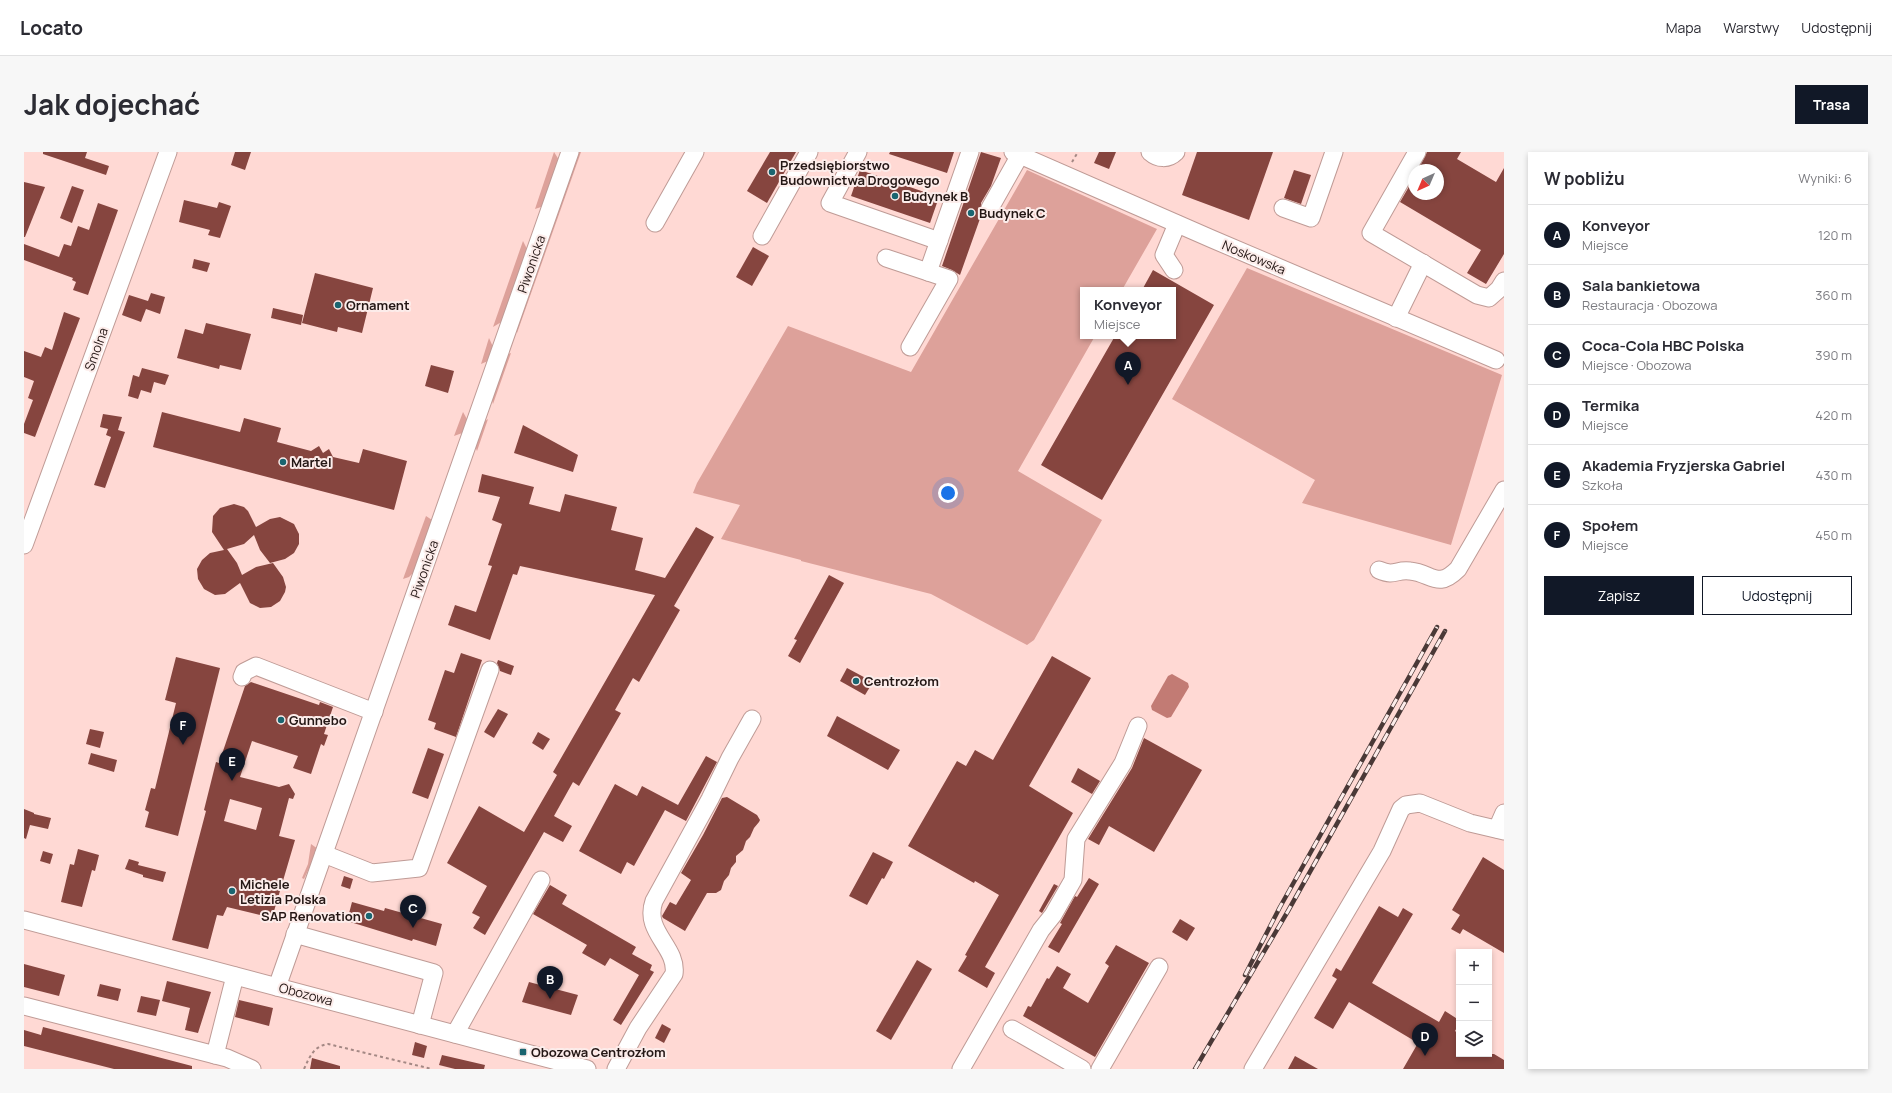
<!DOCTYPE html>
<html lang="pl">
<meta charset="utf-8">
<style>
:root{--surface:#fff;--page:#f7f7f7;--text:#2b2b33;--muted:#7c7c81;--line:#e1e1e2;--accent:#111827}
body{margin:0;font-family:Manrope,sans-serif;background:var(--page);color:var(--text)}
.controls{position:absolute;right:12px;bottom:12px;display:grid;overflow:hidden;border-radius:0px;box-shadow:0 2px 6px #0003}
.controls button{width:36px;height:36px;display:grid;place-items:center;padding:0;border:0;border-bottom:1px solid var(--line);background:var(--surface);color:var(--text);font:20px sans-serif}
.compass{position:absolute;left:1384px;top:12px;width:36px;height:36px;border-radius:50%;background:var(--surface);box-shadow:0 2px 6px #0003;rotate:224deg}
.you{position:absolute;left:924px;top:341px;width:14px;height:14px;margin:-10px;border:3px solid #fff;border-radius:50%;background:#1a73e8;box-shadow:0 0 0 6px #1a73e833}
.badge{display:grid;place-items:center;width:26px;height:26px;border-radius:50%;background:var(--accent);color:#fff;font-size:13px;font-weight:700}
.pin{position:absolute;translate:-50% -33px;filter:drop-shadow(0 1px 2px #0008)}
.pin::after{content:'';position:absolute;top:21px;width:14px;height:12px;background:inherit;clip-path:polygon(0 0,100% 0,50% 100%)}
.popup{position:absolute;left:1056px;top:135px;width:96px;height:52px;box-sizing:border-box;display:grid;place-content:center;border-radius:0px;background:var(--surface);filter:drop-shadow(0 1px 3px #0005);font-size:13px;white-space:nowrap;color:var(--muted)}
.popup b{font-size:15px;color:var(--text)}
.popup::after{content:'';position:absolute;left:50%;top:100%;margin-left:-8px;border:8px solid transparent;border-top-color:var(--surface)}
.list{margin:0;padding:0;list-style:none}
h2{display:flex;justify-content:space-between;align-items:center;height:52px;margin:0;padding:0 16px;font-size:17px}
h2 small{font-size:13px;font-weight:400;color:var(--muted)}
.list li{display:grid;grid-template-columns:26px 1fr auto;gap:12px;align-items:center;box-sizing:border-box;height:60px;padding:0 16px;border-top:1px solid var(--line)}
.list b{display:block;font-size:15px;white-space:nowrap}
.list p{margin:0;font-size:13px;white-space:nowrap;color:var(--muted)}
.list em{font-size:13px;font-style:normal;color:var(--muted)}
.actions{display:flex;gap:8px;padding:12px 16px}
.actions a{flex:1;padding:9px 0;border:1px solid var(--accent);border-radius:0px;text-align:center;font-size:14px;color:var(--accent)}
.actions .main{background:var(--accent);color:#fff}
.icon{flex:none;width:22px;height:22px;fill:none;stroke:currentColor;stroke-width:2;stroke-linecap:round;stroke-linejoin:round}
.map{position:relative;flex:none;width:1480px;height:917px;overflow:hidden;border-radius:0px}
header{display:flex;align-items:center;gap:24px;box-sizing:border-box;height:56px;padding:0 20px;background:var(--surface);border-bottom:1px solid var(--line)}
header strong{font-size:19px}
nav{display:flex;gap:22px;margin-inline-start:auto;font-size:14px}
.intro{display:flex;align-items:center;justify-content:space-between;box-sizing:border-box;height:96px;padding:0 24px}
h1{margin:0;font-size:28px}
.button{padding:10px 18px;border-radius:0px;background:var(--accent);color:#fff;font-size:14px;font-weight:700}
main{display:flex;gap:24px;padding:0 24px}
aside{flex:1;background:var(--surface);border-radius:0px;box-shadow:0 2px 6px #0003}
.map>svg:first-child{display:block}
.green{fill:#dda19a}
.water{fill:#c27b74}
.building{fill:#86453f;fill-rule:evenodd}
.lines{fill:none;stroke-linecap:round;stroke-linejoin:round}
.minor-casing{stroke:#bf9b96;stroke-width:19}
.path{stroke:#a48884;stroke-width:2;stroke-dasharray:3 3;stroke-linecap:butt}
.minor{stroke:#fff;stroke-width:17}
.rail-casing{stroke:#4a3937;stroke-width:4.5}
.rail{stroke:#fcecea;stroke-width:3;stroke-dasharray:9;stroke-linecap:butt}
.poi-dot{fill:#1a6570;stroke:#fcecea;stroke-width:1.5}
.labels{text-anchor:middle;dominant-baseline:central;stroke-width:4;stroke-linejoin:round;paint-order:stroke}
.poi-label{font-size:13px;font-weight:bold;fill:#241715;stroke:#fcecea;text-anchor:start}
.street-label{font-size:13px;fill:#241715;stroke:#fcecea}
</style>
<header>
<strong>Locato</strong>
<nav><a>Mapa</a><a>Warstwy</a><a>Udostępnij</a></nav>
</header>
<div class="intro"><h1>Jak dojechać</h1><a class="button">Trasa</a></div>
<main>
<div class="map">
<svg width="1480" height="917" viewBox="0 0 1480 917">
<rect width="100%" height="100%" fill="#ffd9d4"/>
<g class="green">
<polygon points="530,0 535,8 521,50 517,55 511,57"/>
<polygon points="552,0 557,0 493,181 492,176"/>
<polygon points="1003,18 1133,77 1098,138 1059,138 1059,184 1071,184 994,319 1078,368 1010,488 1003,493 907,442 777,409 777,408 697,387 716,353 669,341 673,331 764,174 887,220"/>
<polygon points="499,89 503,97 479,169 469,175"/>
<polygon points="1223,116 1478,223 1427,393 1278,351 1291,328 1148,247"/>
<polygon points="465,186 470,197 464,209 457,212"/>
<polygon points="487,201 469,252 467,245 484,202"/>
<polygon points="439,260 444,269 441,280 430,284"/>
<path d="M464,267L453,299C449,292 456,271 464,267Z"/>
<polygon points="402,364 408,368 390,420 385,425 379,427"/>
<polygon points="287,692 294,697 280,727 278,726 284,712"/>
</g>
<polygon class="water" points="1148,522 1164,531 1165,535 1147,565 1143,566 1128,558 1127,554 1144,524"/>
<g class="building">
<polygon points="19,0 63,0 61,6 85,14 82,23 19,2"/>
<polygon points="211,0 227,0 221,18 207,13"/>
<polygon points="746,0 772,0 743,51 723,39"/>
<polygon points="866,0 930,0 923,21 865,2"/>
<polygon points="957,0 977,6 967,34 957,51 958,61 936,123 928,118 918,114"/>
<polygon points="1075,0 1092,0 1085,17 1070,11"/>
<polygon points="1173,0 1249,0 1225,68 1158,43"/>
<polygon points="1403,0 1437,0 1433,7 1472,30 1480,16 1480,102 1462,132 1443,121 1457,98 1376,50 1390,26 1390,42 1414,42 1414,18 1394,18"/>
<polygon points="836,18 915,45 906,71 827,44"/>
<polygon points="1270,18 1287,23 1277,52 1260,46"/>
<polygon points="0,30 21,35 1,85 0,85"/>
<polygon points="48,34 60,38 48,71 36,66"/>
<polygon points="160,48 193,56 195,50 207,54 196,86 184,83 186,78 155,70"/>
<polygon points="74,51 94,58 64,143 49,138 52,130 48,128 49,126 0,108 0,92 35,105 40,92 47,94 54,74 65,78"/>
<polygon points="729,95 745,104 728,134 712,125"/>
<polygon points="170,107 186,111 183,120 168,116"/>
<polygon points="1129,118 1190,153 1078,348 1017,313 1091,184 1149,184 1149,138 1118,138"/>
<polygon points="291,121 349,136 338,181 314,175 313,180 278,171"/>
<polygon points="127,141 141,145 136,162 122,157 117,170 98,163 105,143 124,149"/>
<polygon points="249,156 279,163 277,173 247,166"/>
<polygon points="40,160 56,166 11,285 0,281 0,272 9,248 4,246 10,229 0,225 0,199 17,205 21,195 28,198"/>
<polygon points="182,171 227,182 217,218 196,213 195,217 153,206 161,177 179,182"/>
<polygon points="407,213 430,219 424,241 401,234"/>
<polygon points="118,216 145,223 141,233 130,230 127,241 117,238 114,247 104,244 109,223 115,225"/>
<polygon points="138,260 216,280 220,266 257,276 253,290 287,299 295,294 299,301 305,297 309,305 335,311 339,297 383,309 370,358 129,295"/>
<polygon points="79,262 98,265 94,278 101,280 81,336 70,333 87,285 82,283 84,277 76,275"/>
<polygon points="499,273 554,303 549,320 490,301"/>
<polygon points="458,322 510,335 505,352 536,360 541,342 593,355 587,378 619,386 611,418 641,426 672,375 690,385 650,454 656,458 615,530 609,526 591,558 597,561 555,634 549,630 530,664 548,674 539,690 520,680 461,783 449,776 456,765 448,761 463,734 423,711 455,654 500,680 533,623 529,620 631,443 496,414 493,423 489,422 466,488 424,473 431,453 452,460 468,414 464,413 478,372 468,368 476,345 454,340"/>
<polygon points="210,352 220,355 224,359 232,375 246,367 256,365 270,372 275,382 275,392 270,401 261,407 246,411 236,398 230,383 220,392 203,397 213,411 218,423 232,415 249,411 259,425 262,435 261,440 256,449 247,455 236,456 226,451 216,431 201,442 191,443 180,437 174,427 173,417 178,408 186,401 200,398 188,380 189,364 196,356"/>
<polygon points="805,423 820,431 776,511 764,504 773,488 770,487"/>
<polygon points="437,501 458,508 432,585 410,577 412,571 404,568 421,518 430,521"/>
<polygon points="1028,504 1067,526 1005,634 1049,661 961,815 971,821 963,836 934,819 943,804 941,803 975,743 951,729 950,731 884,694 933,609 942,614 951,598 969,608"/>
<polygon points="152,505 196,516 154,684 121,675 125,660 121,658 127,636 131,637 152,551 141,548"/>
<polygon points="474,508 490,514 487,523 476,519 473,511"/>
<polygon points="823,516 849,530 841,543 816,529"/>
<path d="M227,530L295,553L296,550L309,555L300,582L304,583L300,594L297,592L287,622L269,616L274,604L228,589L216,625L255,635L265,632L271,642L269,647L265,646L255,684L271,688L248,766L203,755L199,764L193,763L184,797L148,788L182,659L180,658L192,610L195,611L221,534ZM206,647L238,656L232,678L200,669Z"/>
<polygon points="474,557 484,562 470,586 460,580"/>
<polygon points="813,564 876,598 864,618 803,584"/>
<polygon points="66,577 80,580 76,596 62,592"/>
<polygon points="514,580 526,587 519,598 508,591"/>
<polygon points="1120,586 1178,618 1130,700 1085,674 1075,693 1064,687 1108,616"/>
<polygon points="404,596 420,602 404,647 388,641"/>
<polygon points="67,601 93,608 90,620 64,612"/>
<polygon points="682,604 693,610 662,669 641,658 610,714 603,710 597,722 555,699 591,632 613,644 618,634 654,653"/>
<polygon points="1054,616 1076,629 1068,642 1047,630"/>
<polygon points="703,645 733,663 736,668 735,670 730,676 726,685 722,689 719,698 712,704 712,710 707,716 705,723 700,729 697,738 692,741 683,741 661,779 639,766 638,764 646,750 652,753 667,728 657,721 679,683 698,646"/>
<polygon points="0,657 10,661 10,662 27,666 24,677 6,673 2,687 0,686"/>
<polygon points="54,697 75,703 71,719 68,718 58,755 37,750 46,712 50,713"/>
<polygon points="19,699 29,702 26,712 16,709"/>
<polygon points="849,700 869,710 860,727 858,726 843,753 825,744"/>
<polygon points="1459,705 1480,718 1480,801 1439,777 1436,782 1427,777 1436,763 1428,758"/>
<polygon points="105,707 115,710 114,713 142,720 139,730 119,725 119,723 101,717"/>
<polygon points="320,724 329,727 326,737 317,734"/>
<polygon points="1065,726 1075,732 1035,801 1024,795 1038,772 1036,771 1051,744 1053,745"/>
<polygon points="1030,732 1034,734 1018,761 1015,759"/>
<polygon points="526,733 543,743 538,752 612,795 608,802 628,813 626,818 630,820 597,873 589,868 615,823 586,806 581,814 558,801 563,793 509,762"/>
<polygon points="328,750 360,759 361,756 418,772 412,794 389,787 388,789 323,769"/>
<polygon points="1355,754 1374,765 1379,756 1389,762 1348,831 1415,870 1421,859 1435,868 1435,872 1431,879 1435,882 1435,902 1470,902 1480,908 1480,917 1379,917 1394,891 1325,850 1309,877 1290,866 1313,827 1308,824 1312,816 1317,819"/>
<polygon points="1156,767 1171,776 1163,789 1148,780"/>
<polygon points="1092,793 1125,811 1071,905 999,864 1004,854 1007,855 1023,826 1025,827 1033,814 1047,822 1039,836 1064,851 1085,814 1081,811"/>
<polygon points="893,808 908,817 867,888 852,879"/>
<polygon points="0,812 41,823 35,844 0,835"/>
<polygon points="143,829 187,840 174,881 161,878 166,856 138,849"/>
<polygon points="505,830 554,843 547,863 498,850"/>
<polygon points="76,832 97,837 94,849 73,844"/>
<polygon points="117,844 136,848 132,864 113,860"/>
<polygon points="215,848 249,856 245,874 211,865"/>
<polygon points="638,872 647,877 640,891 631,886"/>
<polygon points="19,875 168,914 168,917 90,917 0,894 0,878 17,883"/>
<polygon points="391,890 403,894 400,906 388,903"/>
<polygon points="418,903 461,913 460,917 431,917 415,913"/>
<polygon points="1271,904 1294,917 1264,917"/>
<polygon points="288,906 316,914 316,917 286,917"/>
</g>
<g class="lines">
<defs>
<g id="minor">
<polyline points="834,0 806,51 915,89"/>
<polyline points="989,0 1188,87 1472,208"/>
<path d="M1126,0C1134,7 1144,8 1152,0"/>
<polyline points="1393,0 1347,81 1453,143 1465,146 1475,137 1480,129"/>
<polyline points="966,56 996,3"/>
<polyline points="1259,56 1287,66 1310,0"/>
<polyline points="631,71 671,0"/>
<polyline points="738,84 785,0"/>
<polyline points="862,106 925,127 886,195"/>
<polyline points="1150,118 1140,103 1153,72"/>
<polyline points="904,120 946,0"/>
<polyline points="1372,166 1399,111"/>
<polyline points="0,393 144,0"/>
<path d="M1355,418C1371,425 1372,417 1386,419C1408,421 1413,438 1434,417L1480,338"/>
<polyline points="218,525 220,520 232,514 350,560"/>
<polyline points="1473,677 1480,661"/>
<polyline points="300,702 348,721 395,716 466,518"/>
<polyline points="0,768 563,917"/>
<polyline points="271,782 410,821 396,873"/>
<polyline points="253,835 546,0"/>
<polyline points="0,854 203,906 228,917"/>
<polyline points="988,877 1058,917"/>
<polyline points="431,882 517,728"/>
<polyline points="191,903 211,824"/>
<path d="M592,917L614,876L650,822C654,795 619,780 630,749L686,647L706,606L728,567"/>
<polyline points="937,917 1017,778 1029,763 1049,728 1052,687 1099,611 1114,574"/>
<polyline points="1076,917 1135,815"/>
<polyline points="1229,917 1358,699 1377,657 1382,653 1396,651 1446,671 1480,679"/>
</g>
</defs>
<use href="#minor" class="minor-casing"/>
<g class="path">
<polyline points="1048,10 1054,0"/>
<path d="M280,917C286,904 290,894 304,892L408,917"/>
</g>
<use href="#minor" class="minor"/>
<defs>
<g id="rail">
<polyline points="1221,823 1256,755 1413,475"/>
<polyline points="1171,917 1264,759 1421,479"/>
</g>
</defs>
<use href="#rail" class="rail-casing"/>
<use href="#rail" class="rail"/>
</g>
<g class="poi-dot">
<circle cx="748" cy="20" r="4"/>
<circle cx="871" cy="44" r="4"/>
<circle cx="947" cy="61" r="4"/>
<circle cx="314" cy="153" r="4"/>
<circle cx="259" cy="310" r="4"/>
<circle cx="832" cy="529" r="4"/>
<circle cx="257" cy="568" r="4"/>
<circle cx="208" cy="739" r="4"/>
<circle cx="345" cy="764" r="4"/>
<rect x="495" y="896" width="8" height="8" rx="2"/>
</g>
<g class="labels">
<g class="poi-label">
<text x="756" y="13">Przedsiębiorstwo<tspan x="756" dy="15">Budownictwa Drogowego</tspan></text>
<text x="879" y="44">Budynek B</text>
<text x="955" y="61">Budynek C</text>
<text x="322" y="153">Ornament</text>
<text x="267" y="310">Martel</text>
<text x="840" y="529">Centrozłom</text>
<text x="265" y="568">Gunnebo</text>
<text x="216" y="732">Michele<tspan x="216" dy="15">Letizia Polska</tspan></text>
<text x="337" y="764" text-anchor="end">SAP Renovation</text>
<text x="507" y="900">Obozowa Centrozłom</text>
</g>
<g class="street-label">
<text transform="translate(1230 105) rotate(23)">Noskowska</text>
<text transform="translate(507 112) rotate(-71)">Piwonicka</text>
<text transform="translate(72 197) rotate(-70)">Smolna</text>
<text transform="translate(400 417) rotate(-71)">Piwonicka</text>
<text transform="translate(282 842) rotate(15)">Obozowa</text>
</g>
</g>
</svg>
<div class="controls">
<button>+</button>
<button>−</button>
<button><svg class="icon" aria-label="layers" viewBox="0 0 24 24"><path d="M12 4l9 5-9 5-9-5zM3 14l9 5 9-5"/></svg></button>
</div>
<svg class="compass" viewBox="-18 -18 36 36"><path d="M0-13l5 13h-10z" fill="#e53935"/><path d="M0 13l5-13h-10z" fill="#7c7c81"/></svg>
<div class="you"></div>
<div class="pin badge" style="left:1104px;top:233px">A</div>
<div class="popup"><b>Konveyor</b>Miejsce</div>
<div class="pin badge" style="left:526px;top:847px">B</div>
<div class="pin badge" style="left:389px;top:776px">C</div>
<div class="pin badge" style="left:1401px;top:904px">D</div>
<div class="pin badge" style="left:208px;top:629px">E</div>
<div class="pin badge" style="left:159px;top:593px">F</div>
</div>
<aside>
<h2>W pobliżu<small>Wyniki: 6</small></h2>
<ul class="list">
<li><span class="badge">A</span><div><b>Konveyor</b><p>Miejsce</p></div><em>120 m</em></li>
<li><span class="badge">B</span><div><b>Sala bankietowa</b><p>Restauracja · Obozowa</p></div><em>360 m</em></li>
<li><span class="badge">C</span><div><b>Coca-Cola HBC Polska</b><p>Miejsce · Obozowa</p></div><em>390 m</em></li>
<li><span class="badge">D</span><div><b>Termika</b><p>Miejsce</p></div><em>420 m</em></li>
<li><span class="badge">E</span><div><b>Akademia Fryzjerska Gabriel</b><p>Szkoła</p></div><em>430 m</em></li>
<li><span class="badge">F</span><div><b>Społem</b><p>Miejsce</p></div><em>450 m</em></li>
</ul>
<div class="actions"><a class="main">Zapisz</a><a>Udostępnij</a></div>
</aside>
</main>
